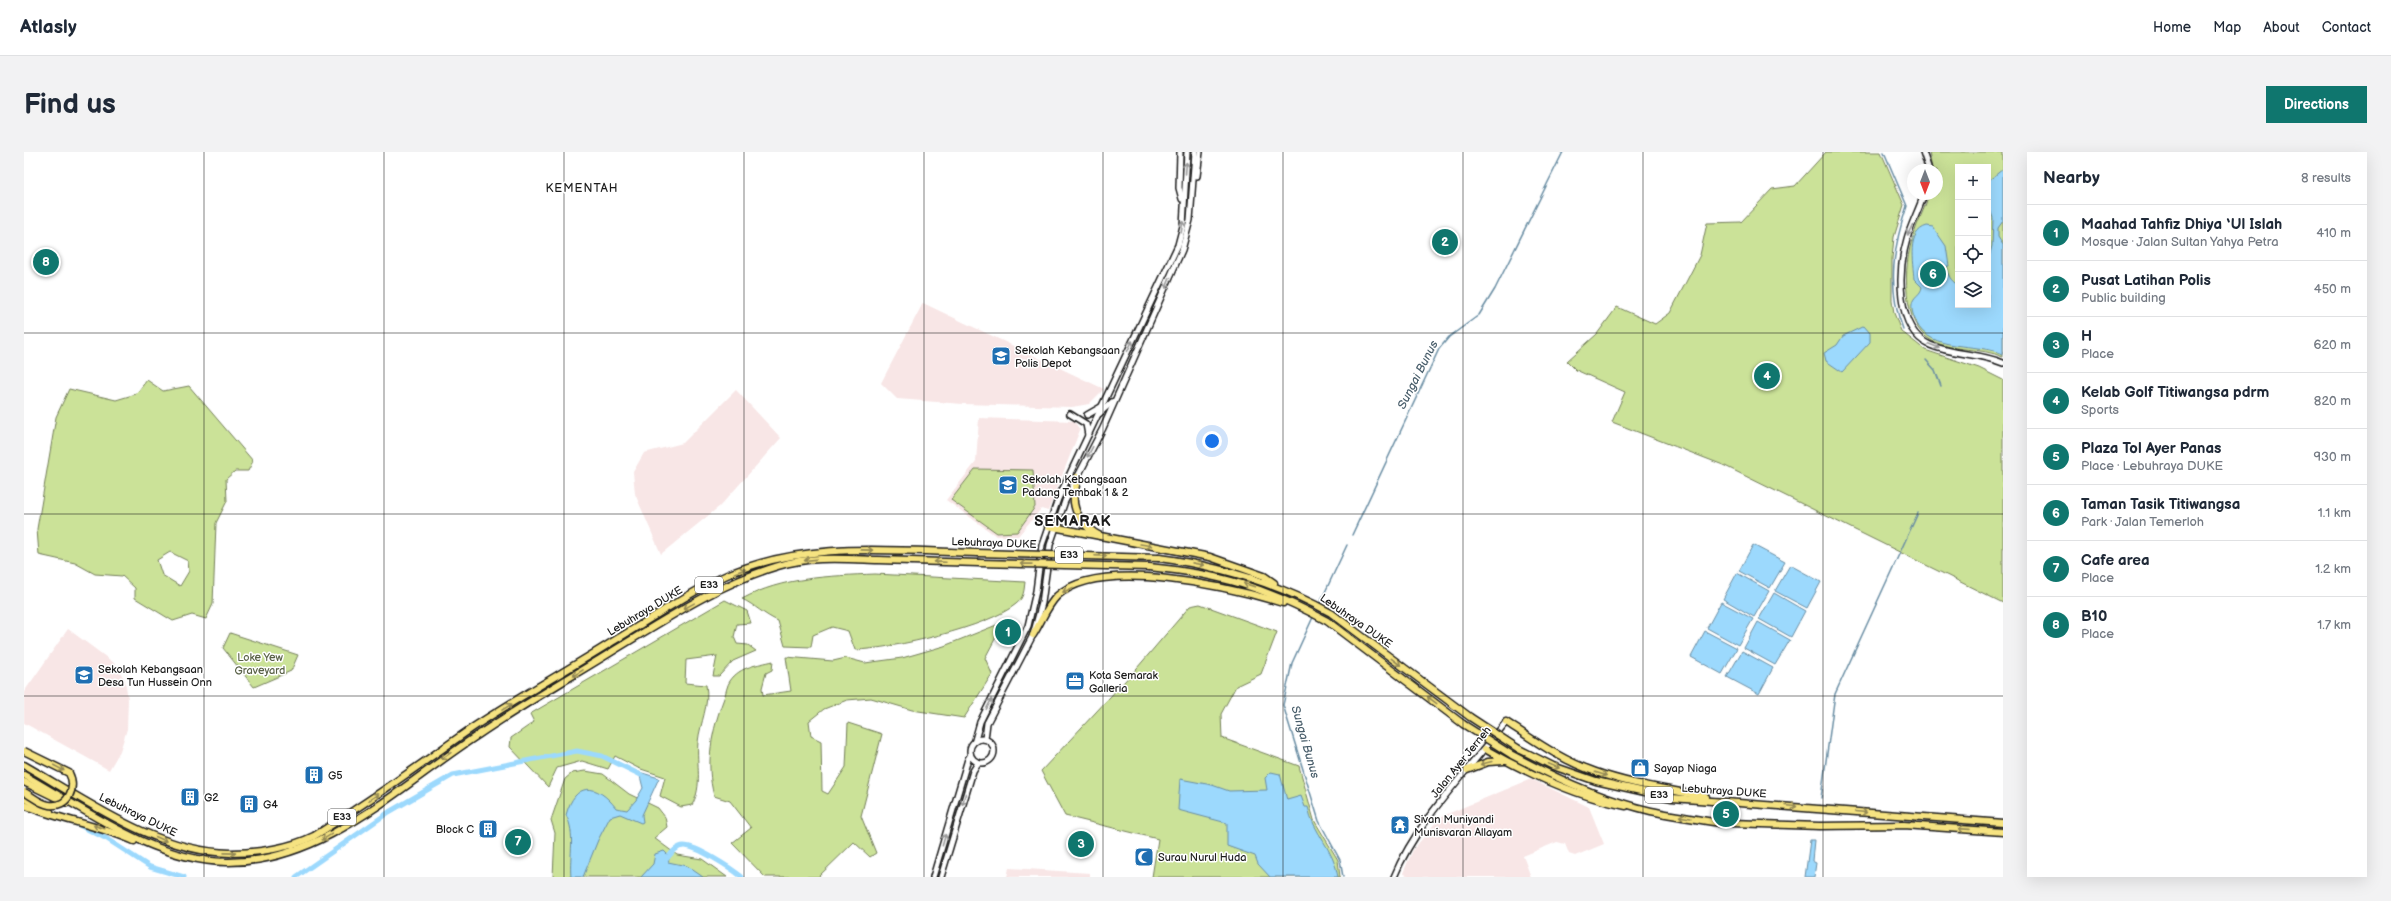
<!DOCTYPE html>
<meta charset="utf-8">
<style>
:root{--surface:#fff;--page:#f2f2f3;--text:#1f2937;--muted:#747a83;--line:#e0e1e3;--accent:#0f766e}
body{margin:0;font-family:"Balsamiq Sans",sans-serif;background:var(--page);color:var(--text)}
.controls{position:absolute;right:12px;top:12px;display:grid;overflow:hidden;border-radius:0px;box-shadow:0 4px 16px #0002}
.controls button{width:36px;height:36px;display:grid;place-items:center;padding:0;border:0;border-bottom:1px solid var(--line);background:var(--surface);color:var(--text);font:20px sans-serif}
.compass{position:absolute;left:1883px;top:12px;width:36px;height:36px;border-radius:50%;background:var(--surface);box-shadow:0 4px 16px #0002;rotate:180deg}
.you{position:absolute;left:1188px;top:289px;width:14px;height:14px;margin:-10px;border:3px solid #fff;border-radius:50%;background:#1a73e8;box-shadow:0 0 0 6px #1a73e833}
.badge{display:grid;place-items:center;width:26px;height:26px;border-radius:50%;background:var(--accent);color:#fff;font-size:13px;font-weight:700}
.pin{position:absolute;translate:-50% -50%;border:2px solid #fff;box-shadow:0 1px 4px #0006}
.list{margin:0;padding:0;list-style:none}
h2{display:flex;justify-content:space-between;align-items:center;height:52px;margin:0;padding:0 16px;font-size:17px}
h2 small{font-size:13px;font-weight:400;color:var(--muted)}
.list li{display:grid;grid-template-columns:26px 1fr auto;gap:12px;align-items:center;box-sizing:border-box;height:56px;padding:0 16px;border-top:1px solid var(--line)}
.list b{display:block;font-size:15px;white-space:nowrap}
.list p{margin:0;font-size:13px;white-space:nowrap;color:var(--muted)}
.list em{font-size:13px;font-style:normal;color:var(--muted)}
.icon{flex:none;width:22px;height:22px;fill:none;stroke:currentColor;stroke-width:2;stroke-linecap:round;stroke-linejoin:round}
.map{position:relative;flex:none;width:1979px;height:725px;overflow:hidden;border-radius:0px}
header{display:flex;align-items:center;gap:24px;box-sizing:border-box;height:56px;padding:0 20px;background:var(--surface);border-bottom:1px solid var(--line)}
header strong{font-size:19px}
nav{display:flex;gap:22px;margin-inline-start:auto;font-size:14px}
.intro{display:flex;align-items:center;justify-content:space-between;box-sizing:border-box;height:96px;padding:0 24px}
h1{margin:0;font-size:28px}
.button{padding:10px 18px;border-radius:0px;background:var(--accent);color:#fff;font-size:14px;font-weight:700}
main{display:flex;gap:24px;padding:0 24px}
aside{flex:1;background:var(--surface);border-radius:0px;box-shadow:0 4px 16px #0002}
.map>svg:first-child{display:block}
.built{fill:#f8e6e6}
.green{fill:#cbe298;stroke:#747f5a;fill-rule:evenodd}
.water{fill:#9cd9fd;stroke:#698da3}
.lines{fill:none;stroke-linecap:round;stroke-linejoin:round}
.stream{stroke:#698da3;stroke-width:1.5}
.canal{stroke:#9cd9fd;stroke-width:5}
.highway-tunnel{stroke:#ddd;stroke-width:6;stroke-dasharray:6 3;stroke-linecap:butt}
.secondary-casing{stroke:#1c1c1c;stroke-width:8}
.highway-casing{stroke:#1c1c1c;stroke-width:9}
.secondary{stroke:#fff;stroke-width:5}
.highway{stroke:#f6e381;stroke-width:6}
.highway-bridge-casing{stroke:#1c1c1c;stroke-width:9;stroke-linecap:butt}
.highway-bridge{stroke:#f6e381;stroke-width:6}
.oneway{stroke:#999}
.oneway2{stroke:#948954}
.grid{fill:none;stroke:#1c1c1c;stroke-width:1;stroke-opacity:0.55}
.labels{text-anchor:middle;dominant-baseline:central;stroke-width:3;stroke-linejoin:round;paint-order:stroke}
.shield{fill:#fff;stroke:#606060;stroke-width:1}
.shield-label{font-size:10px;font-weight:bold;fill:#1c1c1c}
.poi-label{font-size:11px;fill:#1c1c1c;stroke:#fff;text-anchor:start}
.street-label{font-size:11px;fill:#1c1c1c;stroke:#fff}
.park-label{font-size:11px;fill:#596147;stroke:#fff}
.neighbourhood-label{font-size:12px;letter-spacing:1px;fill:#1c1c1c;stroke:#fff}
.water-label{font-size:12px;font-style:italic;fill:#495e6b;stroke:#fff}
.district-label{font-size:15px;font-weight:bold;letter-spacing:1px;fill:#1c1c1c;stroke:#fff}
</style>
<header>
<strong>Atlasly</strong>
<nav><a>Home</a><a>Map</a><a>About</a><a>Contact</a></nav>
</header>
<div class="intro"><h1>Find us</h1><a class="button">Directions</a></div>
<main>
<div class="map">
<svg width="1979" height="725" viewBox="0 0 1979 725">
<rect width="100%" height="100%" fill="#fff"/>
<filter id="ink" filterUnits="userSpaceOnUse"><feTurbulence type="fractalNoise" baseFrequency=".025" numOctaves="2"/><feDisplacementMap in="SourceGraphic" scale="8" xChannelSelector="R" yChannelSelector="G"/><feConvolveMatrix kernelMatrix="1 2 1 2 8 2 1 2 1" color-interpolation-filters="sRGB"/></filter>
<g filter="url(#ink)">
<g class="built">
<polygon points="899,151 943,172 1080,237 1065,252 1048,255 939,252 873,247 857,231"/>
<polygon points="712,238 757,286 696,354 637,402 611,342 609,320 620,301 659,291"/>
<polygon points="955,266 1050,269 1056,278 1024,359 1017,357 994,384 972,384 922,348 952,310"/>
<polygon points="44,477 90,511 101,528 104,547 103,577 96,599 85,618 0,571 0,540"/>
<polygon points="1507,627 1565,655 1580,692 1551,704 1545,702 1541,692 1533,690 1499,704 1507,725 1386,725 1379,721 1389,698 1416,665"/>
<polygon points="985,716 1066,721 1066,725 983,725"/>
</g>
<g class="green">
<polygon points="1802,0 1857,0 1880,53 1870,85 1868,107 1868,148 1870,161 1877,179 1901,198 1955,216 1979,228 1979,451 1699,313 1588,270 1601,240 1552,218 1543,209 1573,182 1593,155 1631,172 1646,161 1676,103 1683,71 1717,70 1748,37 1771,34"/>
<path d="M1905,0H1979V205C1957,195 1930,200 1908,189C1877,173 1879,113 1889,85C1893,70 1901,57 1905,42H1913V18H1908ZM1934,15H1964V153H1934Z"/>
<path d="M123,228L139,239L165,234L229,309L224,319H211L202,327L203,349L192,371L189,452L182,467L168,463L149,469L111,446V436L98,424L71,422L51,411L15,403L13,377L32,265L45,237L92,248L112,242ZM146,400L164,409L165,419L156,434L138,423L133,408Z"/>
<polygon points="951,317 1009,318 1011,355 993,380 973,381 927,348"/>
<path d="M851,422L1001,430C1000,438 1000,446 992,452C965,475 868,497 831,498L824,479L808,475L789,483L787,495L761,494L754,469C740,463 731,453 718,447C759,425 805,424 851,422Z"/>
<path d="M701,448L723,459L727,471L713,472L710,485L713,492L724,493L732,499L709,509L695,524H689L693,504L662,508L661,531L682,533C686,552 676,571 674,590C672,612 679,634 668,653L657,655L636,644L641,625L614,616L591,604L584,617L558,609L533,616L524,635L486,595L487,586L510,570L506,562Z"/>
<polygon points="1176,452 1253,480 1237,522 1212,534 1197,562 1198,586 1275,614 1290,668 1314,708 1316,725 1128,725 1134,687 1041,664 1017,619 1113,516 1166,454"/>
<path d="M980,470L961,506L968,522L940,566L888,558L847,546L823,548L800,557L785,569L787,584L797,589L798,639L804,642L822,615L824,571L858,582L837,664L852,701L846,705L830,690L794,725H741L708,691L727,676L706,649L690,644C681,611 688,578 700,546C702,541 703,533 706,529C716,514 734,513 749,509L748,518L742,521L738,536L739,543L767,539L762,505L809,509L822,506L841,511L878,506L920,494Z"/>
<polygon points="206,481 274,503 267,519 230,535 199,496"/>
<polygon points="561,619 579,622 605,642 634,656 641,665 643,675 630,686 653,703 678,707 703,725 529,725 531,681 527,668 541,627 548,621"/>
</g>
<g class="water">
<path d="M1979,17V69L1974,76V85L1979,93V202C1952,190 1907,201 1892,170C1890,165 1887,158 1888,152C1889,144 1897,143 1898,135L1890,127C1889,110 1882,80 1903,74L1909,75L1922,94L1925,114H1923C1923,123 1927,129 1934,133V153H1964V109L1968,94L1969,66L1964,52V29Z"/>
<polygon points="1840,174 1846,181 1846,190 1818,220 1802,209 1800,201 1813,193 1819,184"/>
<polygon points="1729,393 1761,410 1746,436 1715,419"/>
<polygon points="1766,413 1797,430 1783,456 1751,439"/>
<polygon points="1713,421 1745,439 1730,465 1699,447"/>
<polygon points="1750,441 1781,459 1767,485 1735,467"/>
<polygon points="1697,450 1729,467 1714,493 1683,476"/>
<polygon points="1734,470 1766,488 1751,513 1720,496"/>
<polygon points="1681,479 1713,496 1698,522 1667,505"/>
<polygon points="1718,499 1749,516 1735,542 1703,525"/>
<path d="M615,620L635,626L618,663L619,670L617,671L596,662L586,665L574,688L559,725H547C545,703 552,682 542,663C551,629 573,631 592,656L603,658L612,648L619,636Z"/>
<path d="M1247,620L1256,622L1263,648L1277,644L1281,655H1284C1289,681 1310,697 1314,725H1246L1234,712L1231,704L1203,694V671L1154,658L1156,627L1188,633L1205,639L1243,638L1241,626Z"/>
<polygon points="1786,688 1790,688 1788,709 1792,711 1790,725 1781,725"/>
<polygon points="640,699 646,705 644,710 663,714 679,725 617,725 629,712 631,702"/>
</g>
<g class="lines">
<g class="stream">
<path d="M1860,0L1883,54C1869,95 1863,136 1879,177"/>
<polyline points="1902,208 1911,218 1917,234"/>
<polyline points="1328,383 1415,197 1425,185 1455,163 1471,137 1539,0"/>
<polyline points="1295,453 1323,393"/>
<polyline points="1290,463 1268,511 1259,553 1295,669 1316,708 1319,725"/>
<polyline points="1797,646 1811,542 1894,361"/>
</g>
<g class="canal">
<polyline points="53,672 83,687 126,715 160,725"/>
<path d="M641,709C646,703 652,694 660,694C673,694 707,716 718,725"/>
<polyline points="272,725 365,660 429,623 553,599 578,604 621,625"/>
</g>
<polyline class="highway-tunnel" points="1696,671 1707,671"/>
<defs>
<g id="secondary">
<polyline points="1156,0 1155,36 1158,47"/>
<polyline points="1899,0 1905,18"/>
<polyline points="1173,24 1176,0"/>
<path d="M1900,42C1895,58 1887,72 1883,87C1874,118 1871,177 1906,193C1929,203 1955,201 1979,211"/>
<polyline points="1046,262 1062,272 1064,283"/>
<polyline points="1075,262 1088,250"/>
<polyline points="1063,263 1077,255"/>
<circle cx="958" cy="599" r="12"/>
<polyline points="961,587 963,571 1009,483 1018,451 1026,393 1041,349 1079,276 1158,98 1166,68 1171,0"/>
<polyline points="951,588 956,570 1004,474 1012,439 1018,393 1034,347 1154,93 1159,74 1163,0"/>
<polyline points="909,725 944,607 946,604"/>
<polyline points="917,725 949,619 954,611"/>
<path d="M1370,725C1393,668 1445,618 1482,570"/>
</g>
<g id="highway">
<path d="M1053,325C1053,332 1051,337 1050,343C1048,361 1061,376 1076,384"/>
<polyline points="1024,374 1186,405 1240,424 1250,431"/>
<path d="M1135,406C1196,414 1253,431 1307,461L1446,565"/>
<path d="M1125,415C1196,422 1241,435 1303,469L1439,572"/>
<path d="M1009,483C1017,470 1023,454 1033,444C1077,404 1208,436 1259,451"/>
<path d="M1482,570C1511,589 1539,609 1572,620C1608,633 1645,637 1682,645"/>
<path d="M1461,597C1503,621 1555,645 1602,654"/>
<polyline points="1495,597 1529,614 1572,629 1648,646 1979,671"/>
<path d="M1488,603C1531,626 1579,648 1627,659C1650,664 1673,667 1696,671"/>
<path d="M0,613C63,649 132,700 207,701C234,701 266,696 290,684C304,676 317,666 330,658C370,632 409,603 448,576C493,546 542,519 588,490C626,468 663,441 703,423C783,388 870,399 954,401"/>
<polyline points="1443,618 1464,610 1481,609"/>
<path d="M0,623C62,658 130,709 203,710C300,711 377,633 454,583C498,553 544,527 589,499C642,467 694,432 754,414C786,404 821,407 854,408C888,409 921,410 955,411"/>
<polyline points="0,630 43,651"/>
<polyline points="0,646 26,660"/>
<path d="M0,653C36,668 74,673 110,689"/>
<polyline points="1707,671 1796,674 1880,673 1979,680"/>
</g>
</defs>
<use href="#secondary" class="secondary-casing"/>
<use href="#highway" class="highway-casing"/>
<use href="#secondary" class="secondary"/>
<use href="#highway" class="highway"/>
<defs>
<g id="highway-bridge">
<polyline points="954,401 1135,406"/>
<polyline points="955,411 1125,415"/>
<polyline points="1446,565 1495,597"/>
<polyline points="1439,572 1488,603"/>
<path d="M0,599L45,621C53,636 44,656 25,653C16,652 8,644 0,640"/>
</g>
</defs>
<use href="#highway-bridge" class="highway-bridge-casing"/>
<use href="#highway-bridge" class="highway-bridge"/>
</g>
<defs><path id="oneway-shaft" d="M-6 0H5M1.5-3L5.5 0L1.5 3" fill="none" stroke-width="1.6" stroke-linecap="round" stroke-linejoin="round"/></defs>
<g class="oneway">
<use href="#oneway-shaft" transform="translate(1162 16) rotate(-86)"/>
<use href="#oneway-shaft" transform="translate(1158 75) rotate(-82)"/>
<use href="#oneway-shaft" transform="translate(1886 78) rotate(114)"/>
<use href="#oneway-shaft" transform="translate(1144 131) rotate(113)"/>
<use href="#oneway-shaft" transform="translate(1106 194) rotate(-65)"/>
<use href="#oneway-shaft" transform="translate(1910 194) rotate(21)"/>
<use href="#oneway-shaft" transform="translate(1066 300) rotate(118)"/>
<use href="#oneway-shaft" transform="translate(965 552) rotate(-62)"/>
<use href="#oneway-shaft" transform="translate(940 647) rotate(107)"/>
<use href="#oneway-shaft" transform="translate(920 688) rotate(-74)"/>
</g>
<g class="oneway2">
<use href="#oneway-shaft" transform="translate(1122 393) rotate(9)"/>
<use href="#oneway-shaft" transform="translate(843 398) rotate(1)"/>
<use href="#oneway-shaft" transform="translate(1077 404) rotate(2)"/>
<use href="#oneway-shaft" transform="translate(786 408) rotate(174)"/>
<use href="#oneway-shaft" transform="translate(916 410) rotate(-178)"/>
<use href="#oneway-shaft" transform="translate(1002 412) rotate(-179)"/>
<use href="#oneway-shaft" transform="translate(1174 412) rotate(11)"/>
<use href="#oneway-shaft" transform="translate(716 419) rotate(-19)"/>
<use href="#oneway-shaft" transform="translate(1225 433) rotate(-162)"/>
<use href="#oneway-shaft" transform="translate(1044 438) rotate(156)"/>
<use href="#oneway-shaft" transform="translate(665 454) rotate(151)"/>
<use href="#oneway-shaft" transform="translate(1372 510) rotate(37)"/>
<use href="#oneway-shaft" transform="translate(554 521) rotate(148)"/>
<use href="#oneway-shaft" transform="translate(1408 548) rotate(-143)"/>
<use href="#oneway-shaft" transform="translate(483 555) rotate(-32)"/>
<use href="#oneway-shaft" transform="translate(422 604) rotate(145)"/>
<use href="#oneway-shaft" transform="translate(1462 611) rotate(165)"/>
<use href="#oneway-shaft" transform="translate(1530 614) rotate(22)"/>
<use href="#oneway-shaft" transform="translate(35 616) rotate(28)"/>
<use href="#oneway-shaft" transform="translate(1577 622) rotate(17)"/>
<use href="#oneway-shaft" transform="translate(350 645) rotate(-33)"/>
<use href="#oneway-shaft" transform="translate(1767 654) rotate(5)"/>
<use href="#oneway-shaft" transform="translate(1837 660) rotate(5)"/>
<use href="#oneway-shaft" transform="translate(1661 665) rotate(-171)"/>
<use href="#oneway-shaft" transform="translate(75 675) rotate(-163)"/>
<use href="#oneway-shaft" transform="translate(1940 677) rotate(-176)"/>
<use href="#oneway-shaft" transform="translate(303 685) rotate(149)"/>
<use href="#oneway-shaft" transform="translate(137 687) rotate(24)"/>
<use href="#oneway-shaft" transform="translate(206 701) rotate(1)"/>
</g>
</g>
<path class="grid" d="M180,0V725M360,0V725M540,0V725M720,0V725M900,0V725M1079,0V725M1259,0V725M1439,0V725M1619,0V725M1799,0V725M0,181H1979M0,362H1979M0,544H1979"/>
<defs>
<symbol id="school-square" viewBox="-11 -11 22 22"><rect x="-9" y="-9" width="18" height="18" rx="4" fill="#1f6fb2" stroke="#fff"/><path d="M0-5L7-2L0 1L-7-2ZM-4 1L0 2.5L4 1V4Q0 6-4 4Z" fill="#fff"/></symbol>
<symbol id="office-square" viewBox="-11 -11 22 22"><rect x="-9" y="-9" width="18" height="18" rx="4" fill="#1f6fb2" stroke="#fff"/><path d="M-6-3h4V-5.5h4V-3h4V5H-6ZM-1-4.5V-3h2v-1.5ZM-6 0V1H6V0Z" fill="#fff"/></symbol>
<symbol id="shop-square" viewBox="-11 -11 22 22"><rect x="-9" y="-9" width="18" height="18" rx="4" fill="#1f6fb2" stroke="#fff"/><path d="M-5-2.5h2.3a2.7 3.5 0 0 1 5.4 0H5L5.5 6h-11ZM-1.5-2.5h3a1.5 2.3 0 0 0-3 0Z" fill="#fff"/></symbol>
<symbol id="building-square" viewBox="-11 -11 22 22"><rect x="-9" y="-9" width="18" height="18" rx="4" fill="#1f6fb2" stroke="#fff"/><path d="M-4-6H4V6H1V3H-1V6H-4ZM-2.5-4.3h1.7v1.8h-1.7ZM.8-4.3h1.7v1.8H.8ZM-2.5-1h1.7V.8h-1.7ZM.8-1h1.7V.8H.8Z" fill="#fff"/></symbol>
<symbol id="temple-square" viewBox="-11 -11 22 22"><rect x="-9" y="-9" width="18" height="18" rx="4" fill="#1f6fb2" stroke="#fff"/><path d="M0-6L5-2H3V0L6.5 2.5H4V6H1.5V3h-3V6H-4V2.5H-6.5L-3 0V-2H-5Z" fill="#fff"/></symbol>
<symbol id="mosque-square" viewBox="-11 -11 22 22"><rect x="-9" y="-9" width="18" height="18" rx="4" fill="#1f6fb2" stroke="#fff"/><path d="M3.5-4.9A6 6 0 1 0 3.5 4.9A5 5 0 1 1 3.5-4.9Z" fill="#fff"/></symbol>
</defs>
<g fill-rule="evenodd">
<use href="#school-square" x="966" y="193" width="22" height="22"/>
<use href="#school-square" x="973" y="322" width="22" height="22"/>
<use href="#school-square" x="49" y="512" width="22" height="22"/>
<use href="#office-square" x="1040" y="518" width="22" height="22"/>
<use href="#shop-square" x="1605" y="605" width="22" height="22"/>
<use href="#building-square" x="279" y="612" width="22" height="22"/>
<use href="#building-square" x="155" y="634" width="22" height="22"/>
<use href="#building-square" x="214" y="641" width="22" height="22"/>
<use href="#temple-square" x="1365" y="662" width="22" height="22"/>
<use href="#building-square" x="453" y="666" width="22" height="22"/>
<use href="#mosque-square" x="1109" y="694" width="22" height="22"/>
</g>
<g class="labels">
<g class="shield">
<rect x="1031" y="395" width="28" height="16" rx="3"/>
<rect x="671" y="425" width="28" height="16" rx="3"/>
<rect x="1621" y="635" width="28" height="16" rx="3"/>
<rect x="304" y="657" width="28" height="16" rx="3"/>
</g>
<g class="shield-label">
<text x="1045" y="403">E33</text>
<text x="685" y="433">E33</text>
<text x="1635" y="643">E33</text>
<text x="318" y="665">E33</text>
</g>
<g class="poi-label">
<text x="991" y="198">Sekolah Kebangsaan<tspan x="991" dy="13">Polis Depot</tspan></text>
<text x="998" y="327">Sekolah Kebangsaan<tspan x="998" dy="13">Padang Tembak 1 &amp; 2</tspan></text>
<text x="74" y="517">Sekolah Kebangsaan<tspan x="74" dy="13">Desa Tun Hussein Onn</tspan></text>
<text x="1065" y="523">Kota Semarak<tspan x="1065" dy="13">Galleria</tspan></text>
<text x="1630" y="616">Sayap Niaga</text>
<text x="304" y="623">G5</text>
<text x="180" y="645">G2</text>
<text x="239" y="652">G4</text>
<text x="1390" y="667">Sivan Muniyandi<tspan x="1390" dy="13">Munisvaran Allayam</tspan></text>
<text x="450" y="677" text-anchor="end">Block C</text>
<text x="1134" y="705">Surau Nurul Huda</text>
</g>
<g class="street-label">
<text transform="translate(970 391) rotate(2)">Lebuhraya DUKE</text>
<text transform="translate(621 459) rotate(-31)">Lebuhraya DUKE</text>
<text transform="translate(1332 469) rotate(35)">Lebuhraya DUKE</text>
<text transform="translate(1437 610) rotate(-51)">Jalan Ayer Jerneh</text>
<text transform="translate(1700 639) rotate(4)">Lebuhraya DUKE</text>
<text transform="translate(114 663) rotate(26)">Lebuhraya DUKE</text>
</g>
<g class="park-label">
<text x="236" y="505">Loke Yew<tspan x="236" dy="13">Graveyard</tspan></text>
</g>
<g class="neighbourhood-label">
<text x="558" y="36">KEMENTAH</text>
</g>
<g class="water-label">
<text transform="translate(1394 223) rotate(-63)">Sungai Bunus</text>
<text transform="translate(1281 590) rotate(74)">Sungai Bunus</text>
</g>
<g class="district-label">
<text x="1049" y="369">SEMARAK</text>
</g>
</g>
</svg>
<div class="controls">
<button>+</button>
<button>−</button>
<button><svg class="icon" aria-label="locate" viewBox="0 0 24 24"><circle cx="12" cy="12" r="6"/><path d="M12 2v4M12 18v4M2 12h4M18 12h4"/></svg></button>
<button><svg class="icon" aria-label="layers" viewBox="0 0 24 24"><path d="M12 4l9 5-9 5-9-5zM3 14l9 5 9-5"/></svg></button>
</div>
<svg class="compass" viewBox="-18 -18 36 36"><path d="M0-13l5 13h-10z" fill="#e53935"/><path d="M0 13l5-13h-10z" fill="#747a83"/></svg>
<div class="you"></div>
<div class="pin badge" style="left:984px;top:480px">1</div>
<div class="pin badge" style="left:1421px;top:90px">2</div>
<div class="pin badge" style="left:1057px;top:692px">3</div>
<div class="pin badge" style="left:1743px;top:224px">4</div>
<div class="pin badge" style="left:1702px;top:662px">5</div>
<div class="pin badge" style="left:1909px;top:122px">6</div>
<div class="pin badge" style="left:494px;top:690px">7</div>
<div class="pin badge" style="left:22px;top:110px">8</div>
</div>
<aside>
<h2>Nearby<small>8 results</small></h2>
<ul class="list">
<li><span class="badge">1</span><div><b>Maahad Tahfiz Dhiya ‘Ul Islah</b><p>Mosque · Jalan Sultan Yahya Petra</p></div><em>410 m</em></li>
<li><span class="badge">2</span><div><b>Pusat Latihan Polis</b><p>Public building</p></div><em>450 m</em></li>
<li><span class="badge">3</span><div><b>H</b><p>Place</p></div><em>620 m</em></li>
<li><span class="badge">4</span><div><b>Kelab Golf Titiwangsa pdrm</b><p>Sports</p></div><em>820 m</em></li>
<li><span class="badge">5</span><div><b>Plaza Tol Ayer Panas</b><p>Place · Lebuhraya DUKE</p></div><em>930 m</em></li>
<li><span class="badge">6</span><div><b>Taman Tasik Titiwangsa</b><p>Park · Jalan Temerloh</p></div><em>1.1 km</em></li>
<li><span class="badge">7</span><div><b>Cafe area</b><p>Place</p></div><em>1.2 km</em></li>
<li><span class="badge">8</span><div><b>B10</b><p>Place</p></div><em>1.7 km</em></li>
</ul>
</aside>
</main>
